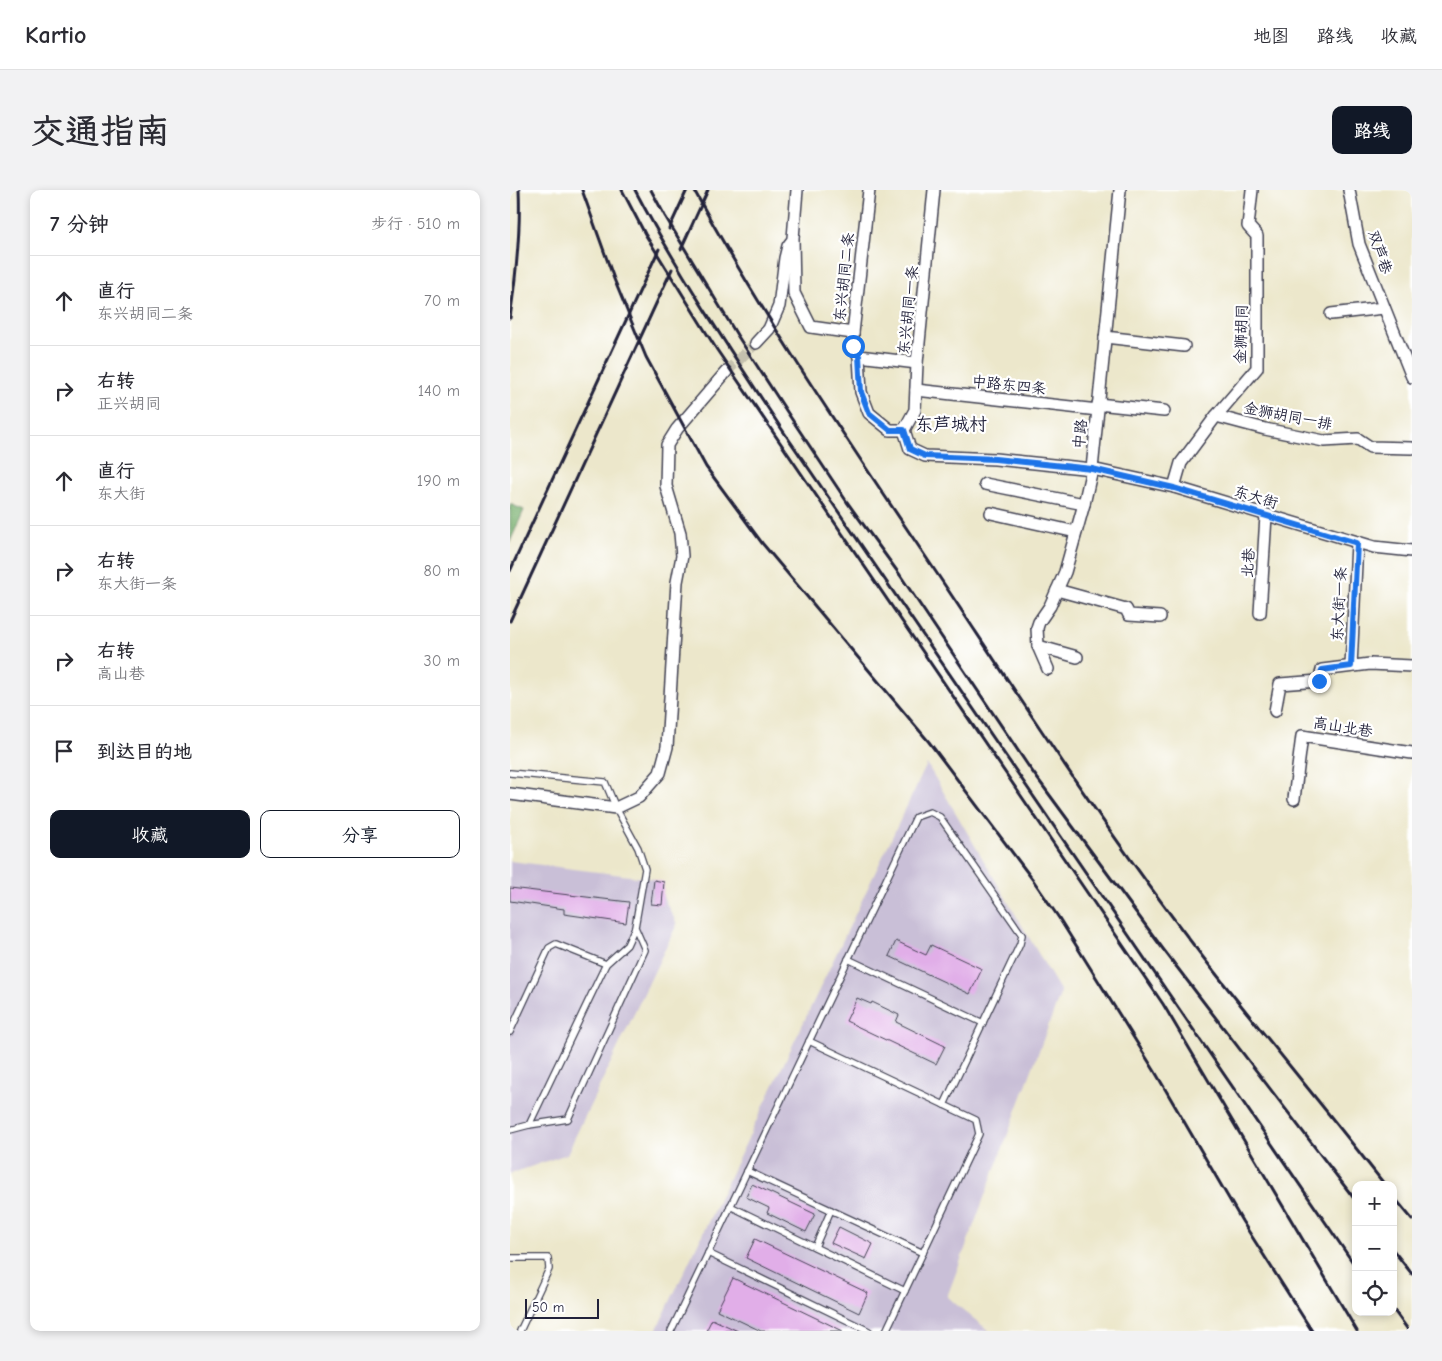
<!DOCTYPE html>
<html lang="zh">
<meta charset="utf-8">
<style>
:root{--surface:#fff;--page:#f2f2f3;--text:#2b2b33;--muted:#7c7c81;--line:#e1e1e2;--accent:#111827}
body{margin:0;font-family:"Comic Neue","LXGW WenKai TC",sans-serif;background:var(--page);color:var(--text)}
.controls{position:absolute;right:15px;bottom:15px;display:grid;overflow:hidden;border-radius:10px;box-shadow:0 2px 8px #0003}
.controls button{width:45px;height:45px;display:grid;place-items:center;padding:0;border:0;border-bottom:1px solid var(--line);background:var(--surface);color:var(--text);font:25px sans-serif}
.scale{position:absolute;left:15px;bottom:12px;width:74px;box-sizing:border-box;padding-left:5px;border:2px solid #22223b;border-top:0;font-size:14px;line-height:18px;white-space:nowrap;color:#22223b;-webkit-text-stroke:4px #fff;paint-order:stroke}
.stop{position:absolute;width:15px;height:15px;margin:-11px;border:4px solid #1a73e8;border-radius:50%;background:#fff}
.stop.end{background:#1a73e8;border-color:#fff;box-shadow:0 1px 5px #0008}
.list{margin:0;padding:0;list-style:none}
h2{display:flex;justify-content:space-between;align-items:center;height:65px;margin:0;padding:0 20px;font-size:21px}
h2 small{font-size:16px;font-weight:400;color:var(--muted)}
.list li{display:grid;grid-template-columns:32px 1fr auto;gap:15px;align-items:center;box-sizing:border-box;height:90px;padding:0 20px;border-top:1px solid var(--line)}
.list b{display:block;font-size:19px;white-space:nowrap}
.list p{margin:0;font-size:16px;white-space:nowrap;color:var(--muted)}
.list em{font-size:16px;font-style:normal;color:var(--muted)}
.actions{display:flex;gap:10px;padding:15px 20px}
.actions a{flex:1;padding:11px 0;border:1px solid var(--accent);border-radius:10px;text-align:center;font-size:18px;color:var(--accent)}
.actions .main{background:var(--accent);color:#fff}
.icon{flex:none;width:28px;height:28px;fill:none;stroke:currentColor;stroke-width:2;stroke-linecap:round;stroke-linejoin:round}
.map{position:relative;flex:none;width:902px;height:1141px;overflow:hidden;border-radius:10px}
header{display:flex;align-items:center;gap:30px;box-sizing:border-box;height:70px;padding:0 25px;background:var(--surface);border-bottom:1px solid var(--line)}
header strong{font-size:24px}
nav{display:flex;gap:28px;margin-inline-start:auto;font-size:18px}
.intro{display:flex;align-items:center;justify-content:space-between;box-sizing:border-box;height:120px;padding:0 30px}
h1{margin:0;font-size:35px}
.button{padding:12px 22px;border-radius:10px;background:var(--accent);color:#fff;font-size:18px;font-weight:700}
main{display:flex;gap:30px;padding:0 30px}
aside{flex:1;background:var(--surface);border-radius:10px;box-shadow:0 2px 8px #0003}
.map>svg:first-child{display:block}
.industrial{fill:#c9bfd7}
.forest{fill:#77af6d;stroke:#4c6854}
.building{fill:#e1aee8}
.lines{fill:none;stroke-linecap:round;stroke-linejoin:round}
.street-tunnel{stroke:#c4c0ae;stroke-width:11;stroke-dasharray:11 5.5;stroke-linecap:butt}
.lane-casing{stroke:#404051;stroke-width:8}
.street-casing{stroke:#404051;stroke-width:14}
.lane{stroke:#fff;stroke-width:5.5}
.street{stroke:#fff;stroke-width:11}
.rail{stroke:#22223b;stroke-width:3}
.route{stroke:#1a73e8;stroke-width:6}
.labels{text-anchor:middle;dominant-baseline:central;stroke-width:4.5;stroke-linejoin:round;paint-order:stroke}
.street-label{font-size:15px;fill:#22223b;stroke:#fff}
.quarter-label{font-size:18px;fill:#22223b;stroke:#fff}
</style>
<header>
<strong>Kartio</strong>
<nav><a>地图</a><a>路线</a><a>收藏</a></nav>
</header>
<div class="intro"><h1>交通指南</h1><a class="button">路线</a></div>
<main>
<aside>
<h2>7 分钟<small>步行 · 510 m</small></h2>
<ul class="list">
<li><svg class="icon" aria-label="ahead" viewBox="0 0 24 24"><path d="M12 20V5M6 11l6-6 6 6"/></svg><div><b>直行</b><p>东兴胡同二条</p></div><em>70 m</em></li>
<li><svg class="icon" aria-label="right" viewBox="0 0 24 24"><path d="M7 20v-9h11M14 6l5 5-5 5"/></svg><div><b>右转</b><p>正兴胡同</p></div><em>140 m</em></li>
<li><svg class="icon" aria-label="ahead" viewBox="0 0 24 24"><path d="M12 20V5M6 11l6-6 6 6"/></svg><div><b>直行</b><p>东大街</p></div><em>190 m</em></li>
<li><svg class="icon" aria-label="right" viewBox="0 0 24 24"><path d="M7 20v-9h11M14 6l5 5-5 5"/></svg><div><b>右转</b><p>东大街一条</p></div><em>80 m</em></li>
<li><svg class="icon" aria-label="right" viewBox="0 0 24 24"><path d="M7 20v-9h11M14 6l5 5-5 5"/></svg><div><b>右转</b><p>高山巷</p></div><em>30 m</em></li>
<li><svg class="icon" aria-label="arrive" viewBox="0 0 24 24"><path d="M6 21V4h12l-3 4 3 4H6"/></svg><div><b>到达目的地</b></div></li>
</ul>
<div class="actions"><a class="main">收藏</a><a>分享</a></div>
</aside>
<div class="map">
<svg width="902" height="1141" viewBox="0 0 902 1141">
<rect width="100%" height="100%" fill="#fff"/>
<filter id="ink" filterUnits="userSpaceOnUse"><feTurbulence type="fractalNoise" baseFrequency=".02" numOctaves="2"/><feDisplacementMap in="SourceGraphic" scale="10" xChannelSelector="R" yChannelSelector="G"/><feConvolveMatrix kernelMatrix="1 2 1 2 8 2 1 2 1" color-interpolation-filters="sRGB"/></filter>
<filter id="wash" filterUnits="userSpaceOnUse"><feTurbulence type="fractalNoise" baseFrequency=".0096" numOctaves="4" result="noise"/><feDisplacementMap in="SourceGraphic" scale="20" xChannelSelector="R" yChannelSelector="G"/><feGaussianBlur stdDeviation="1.12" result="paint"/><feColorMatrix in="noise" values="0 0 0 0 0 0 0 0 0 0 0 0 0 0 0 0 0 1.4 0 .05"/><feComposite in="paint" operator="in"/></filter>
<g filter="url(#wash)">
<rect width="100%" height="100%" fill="#ece7cb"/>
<g class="industrial">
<polygon points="417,574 551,802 437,1107 479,1141 146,1141"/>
<polygon points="0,671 144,689 167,734 57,964 0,984"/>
</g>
<polygon class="forest" points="0,314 14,320 0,352"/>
<g id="blocks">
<g class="building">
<polygon points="144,690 154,692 152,715 141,714"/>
<polygon points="0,698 119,712 116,733 54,724 54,719 0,711"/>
<polygon points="386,751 416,765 421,755 472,779 460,804 379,766"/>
<polygon points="347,808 361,814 362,812 389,825 386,832 435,856 426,874 336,831"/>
<polygon points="242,994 305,1024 296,1042 257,1023 259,1018 236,1007"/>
<polygon points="329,1037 363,1054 356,1069 321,1053"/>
<polygon points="245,1049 358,1103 349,1123 236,1068"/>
<polygon points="223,1088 333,1141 251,1141 207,1120"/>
<polygon points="202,1129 228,1141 196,1141"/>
</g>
</g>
</g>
<g filter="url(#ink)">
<use href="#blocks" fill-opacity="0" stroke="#404051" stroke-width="1"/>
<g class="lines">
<polyline class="street-tunnel" points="216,182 246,153"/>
<defs>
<g id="lane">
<polyline points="0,583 95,592 106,618 128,658 135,679 125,737 135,760 58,929 19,935 96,774 117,755 125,737"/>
<polyline points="338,769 473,833"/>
<polyline points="0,842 39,758 46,754 96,774"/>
<polyline points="299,851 466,930 469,944 376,1141"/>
<polyline points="0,940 19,935"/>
<polyline points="237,981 413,1063"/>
<polyline points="220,1016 395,1101"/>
<polyline points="305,1057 321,1020"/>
<polyline points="198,1063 359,1141"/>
<polyline points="0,1068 38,1068 39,1079 10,1141"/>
<polyline points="161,1141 406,627 420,622 430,627 512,745 510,754 434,915"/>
</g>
<g id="street">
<polyline points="287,0 283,48 284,103 301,137 343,143"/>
<polyline points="359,0 343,143 343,156 349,166 351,202 359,223 380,240 394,240"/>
<polyline points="839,0 849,54 902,187"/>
<polyline points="821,124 874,118"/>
<polyline points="595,147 674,156"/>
<polyline points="246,153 259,139 269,116 275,68 278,56 281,52"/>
<polyline points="349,166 407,173"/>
<polyline points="406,200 588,220"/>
<polyline points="588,214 654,221"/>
<polyline points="706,226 755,239 814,251 848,249 860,257 902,258"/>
<polyline points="394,240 400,259 415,266 485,269 582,279 664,297 864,357 902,361"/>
<polyline points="394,240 405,220 407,173 424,0"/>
<polyline points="475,294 574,314"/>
<polyline points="664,297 671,273 706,226 747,178 747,46 738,36 742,0"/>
<polyline points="481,323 566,342"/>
<polyline points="547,400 616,419 619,425 650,427"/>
<polyline points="750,423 756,326"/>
<polyline points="528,456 567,467"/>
<polyline points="841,476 847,353"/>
<polyline points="538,479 528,456 527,438 529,432 540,416 555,382 574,314 582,279 610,0"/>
<polyline points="765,521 770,494 809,491 812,480 860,474 902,476"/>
<polyline points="0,604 106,618 129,607 150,583 157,557 167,392 172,366 170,343 156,296 157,255 167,239 216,182"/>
<polyline points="784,609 792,546 902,563"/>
</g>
</defs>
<use href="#lane" class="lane-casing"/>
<use href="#street" class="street-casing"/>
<use href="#lane" class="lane"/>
<use href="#street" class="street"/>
<g class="rail">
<polyline points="72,0 104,89 136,167 196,277 252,353 419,552 523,690 549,728 644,880 732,1031 802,1141"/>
<polyline points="112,0 135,44 207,160 653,814 847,1141"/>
<path d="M125,0C168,82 220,160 271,238L846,1077"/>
<polyline points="141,0 155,26 227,145 281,228 337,312 390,385 519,577 653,759 846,1011"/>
<path d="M184,0C261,141 353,273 442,406C523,528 603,651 692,766C752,843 815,918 875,995"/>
<polyline points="159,39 177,0"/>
<polyline points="171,59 198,0"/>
<path d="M0,128C6,86 11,43 9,0"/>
<polyline points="0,381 149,59"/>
<polyline points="0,431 162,79"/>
<polyline points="883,1006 902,1029"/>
<polyline points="883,1060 902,1084"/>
<polyline points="883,1119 899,1141"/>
</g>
</g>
</g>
<g class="lines" filter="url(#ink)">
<polyline class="route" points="343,156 349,166 351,202 359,223 380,240 394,240 400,259 415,266 485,269 582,279 664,298 847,353 841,476 812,480 809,491"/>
</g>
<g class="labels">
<g class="street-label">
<text transform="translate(870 62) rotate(71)">双芦巷</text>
<text transform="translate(334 87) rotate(-84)">东兴胡同二条</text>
<text transform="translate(398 120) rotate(-84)">东兴胡同一条</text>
<text transform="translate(731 144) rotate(-88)">金狮胡同</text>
<text transform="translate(499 195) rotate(6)">中路东四条</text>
<text transform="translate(778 226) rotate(11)">金狮胡同一排</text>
<text transform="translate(570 244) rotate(-84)">中路</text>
<text transform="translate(746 307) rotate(17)">东大街</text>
<text transform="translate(738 373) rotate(-86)">北巷</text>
<text transform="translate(829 414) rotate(-87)">东大街一条</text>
<text transform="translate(833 537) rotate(9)">高山北巷</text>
</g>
<g class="quarter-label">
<text x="441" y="234">东芦城村</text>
</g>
</g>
</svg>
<div class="controls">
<button>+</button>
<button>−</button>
<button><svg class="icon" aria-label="locate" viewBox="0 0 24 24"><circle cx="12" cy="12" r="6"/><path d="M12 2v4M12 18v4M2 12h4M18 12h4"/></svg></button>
</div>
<div class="scale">50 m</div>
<div class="stop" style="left:343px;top:156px"></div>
<div class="stop end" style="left:809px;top:491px"></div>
</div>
</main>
